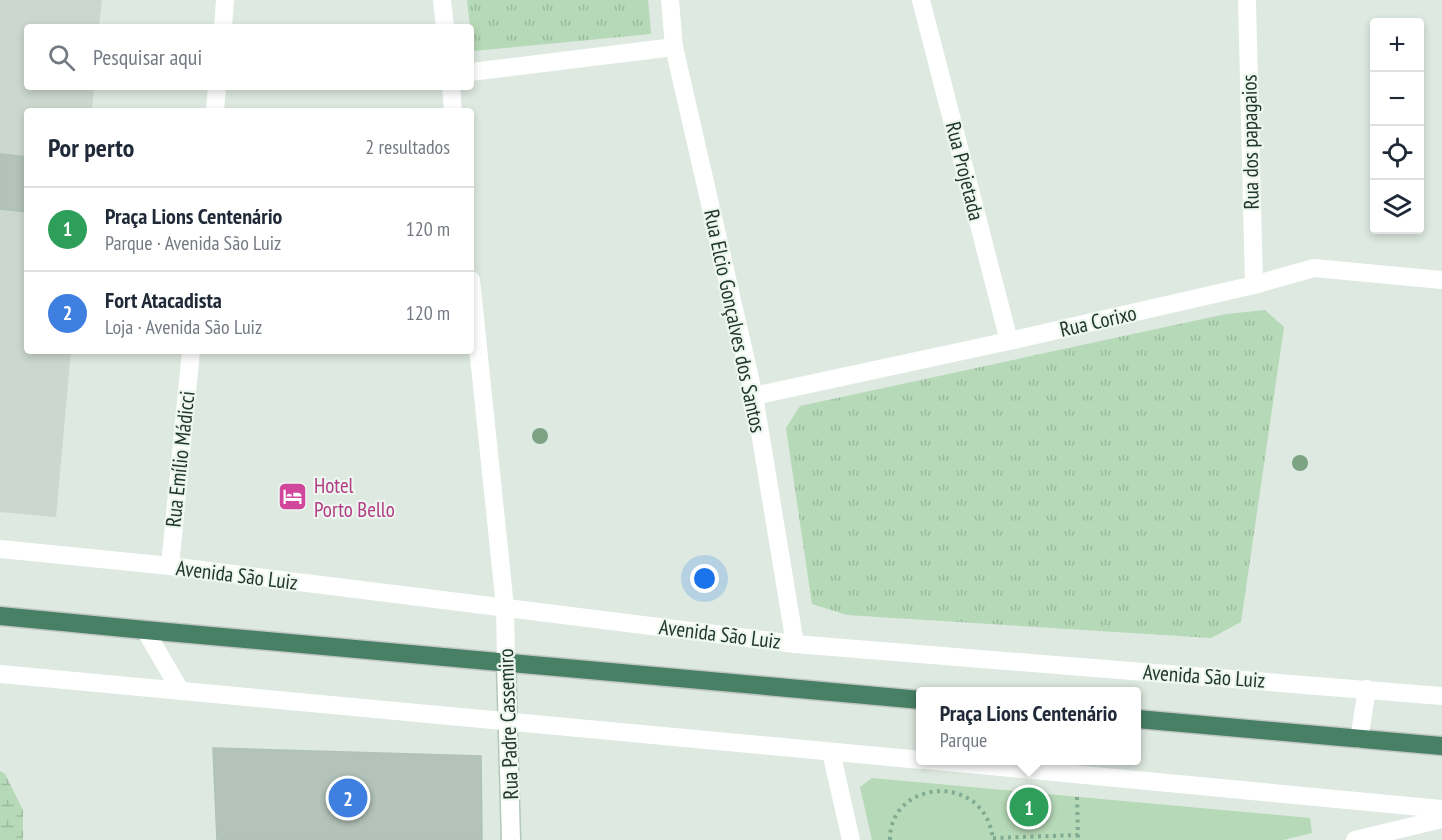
<!DOCTYPE html>
<html lang="pt">
<meta charset="utf-8">
<style>
:root{--surface:#fff;--page:#f6f6f7;--text:#1f2937;--muted:#747a83;--line:#e0e1e3;--accent:#ec5757}
body{margin:0;font-family:"PT Sans Narrow",sans-serif;background:var(--page);color:var(--text)}
.controls{position:absolute;right:18px;top:18px;display:grid;overflow:hidden;border-radius:6px;box-shadow:0 3px 9px #0003}
.controls button{width:54px;height:54px;display:grid;place-items:center;padding:0;border:0;border-bottom:2px solid var(--line);background:var(--surface);color:var(--text);font:30px sans-serif}
.you{position:absolute;left:705px;top:579px;width:21px;height:21px;margin:-15px;border:4px solid #fff;border-radius:50%;background:#1a73e8;box-shadow:0 0 0 9px #1a73e833}
.badge{display:grid;place-items:center;width:39px;height:39px;border-radius:50%;background:var(--accent);color:#fff;font-size:20px;font-weight:700}
.pin{position:absolute;translate:-50% -50%;border:3px solid #fff;box-shadow:0 2px 6px #0006}
.popup{position:absolute;left:916px;top:687px;width:225px;height:78px;box-sizing:border-box;display:grid;place-content:center;border-radius:6px;background:var(--surface);filter:drop-shadow(0 2px 4px #0005);font-size:20px;white-space:nowrap;color:var(--muted)}
.popup b{font-size:22px;color:var(--text)}
.popup::after{content:'';position:absolute;left:50%;top:100%;margin-left:-12px;border:12px solid transparent;border-top-color:var(--surface)}
.list{margin:0;padding:0;list-style:none}
h2{display:flex;justify-content:space-between;align-items:center;height:78px;margin:0;padding:0 24px;font-size:26px}
h2 small{font-size:20px;font-weight:400;color:var(--muted)}
.list li{display:grid;grid-template-columns:39px 1fr auto;gap:18px;align-items:center;box-sizing:border-box;height:84px;padding:0 24px;border-top:2px solid var(--line)}
.list b{display:block;font-size:22px;white-space:nowrap}
.list p{margin:0;font-size:20px;white-space:nowrap;color:var(--muted)}
.list em{font-size:20px;font-style:normal;color:var(--muted)}
.icon{flex:none;width:33px;height:33px;fill:none;stroke:currentColor;stroke-width:2;stroke-linecap:round;stroke-linejoin:round}
.map{position:relative;flex:none;width:1442px;height:840px;overflow:hidden}
.search{position:absolute;background:var(--surface);box-shadow:0 3px 9px #0003;left:24px;top:24px;width:450px;height:66px;display:flex;align-items:center;gap:15px;box-sizing:border-box;padding:0 21px;border-radius:6px;color:var(--muted);font-size:22px}
.panel{position:absolute;background:var(--surface);box-shadow:0 3px 9px #0003;left:24px;top:108px;width:450px;height:246px;border-radius:6px}
.map>svg:first-child{display:block}
.built{fill:#ccd8cf}
.grass{fill:url(#grass-tufts)}
.wetland{fill:url(#wetland-marsh)}
.park{fill:#b6d9b7}
.building{fill:#b3c3b9;stroke:#b0c2b6;stroke-width:1.5}
.lines{fill:none;stroke-linecap:round;stroke-linejoin:round}
.secondary-casing{stroke:#b1c8ba;stroke-width:21}
.trunk-casing{stroke:#c1c7c4;stroke-width:21}
.path{stroke:#7fab92;stroke-width:4;stroke-dasharray:3 4.5;stroke-linecap:butt}
.minor{stroke:#fff;stroke-width:18}
.tertiary{stroke:#fff;stroke-width:18}
.secondary{stroke:#fff;stroke-width:18}
.trunk{stroke:#488065;stroke-width:18}
.tree{fill:#7ca482}
.labels{text-anchor:middle;dominant-baseline:central;stroke-width:4.5;stroke-linejoin:round;paint-order:stroke}
.street-label{font-size:21px;fill:#20372b;stroke:#edf6ef}
.hotel-label{font-size:21px;fill:#b23c85;stroke:#edf6ef;text-anchor:start}
</style>
<div class="map">
<svg width="1442" height="840" viewBox="0 0 1442 840">
<defs>
<pattern id="grass-tufts" width="24" height="20" patternUnits="userSpaceOnUse" patternTransform="scale(1.5)"><rect width="24" height="20" fill="#b6d9b7"/><path d="M3 7l-1-3M5 7V3M7 7l1-3M15 17l-1-3M17 17v-4M19 17l1-3" fill="none" stroke="#9cbb9e"/></pattern>
<pattern id="wetland-marsh" width="20" height="14" patternUnits="userSpaceOnUse" patternTransform="scale(1.5)"><rect width="20" height="14" fill="#b6d9b7"/><path d="M1 5h8M5 5V1M11 12h8M15 12V8" fill="none" stroke="#9cbb9e"/></pattern>
</defs>
<rect width="100%" height="100%" fill="#dde9e1"/>
<polygon class="built" points="0,0 102,0 99,27 27,27 27,87 94,87 92,111 27,111 27,351 71,351 56,517 0,512"/>
<g class="grass">
<polygon points="467,0 648,0 651,34 473,51"/>
<polygon points="1265,310 1284,327 1241,622 1211,638 847,615 812,604 786,428 800,406 1226,314"/>
</g>
<polygon class="wetland" points="0,771 5,774 23,810 23,840 0,840"/>
<polygon class="park" points="872,778 1310,818 1312,833 1283,840 872,840 860,787"/>
<g class="building">
<polygon points="0,154 27,157 27,212 0,209"/>
<polygon points="213,748 481,756 482,840 217,840"/>
</g>
<g class="lines">
<defs>
<polyline id="secondary" points="506,663 511,840"/>
<g id="trunk">
<polyline points="0,616 145,630 921,700"/>
<polyline points="1137,719 1442,746"/>
</g>
</defs>
<use href="#secondary" class="secondary-casing"/>
<use href="#trunk" class="trunk-casing"/>
<g class="path">
<polyline points="1077,797 1078,840"/>
<polyline points="993,838 1078,835"/>
<path d="M890,840C889,779 986,771 993,840"/>
</g>
<g class="minor">
<polyline points="670,0 674,47 754,396 795,644"/>
<polyline points="921,0 1009,341"/>
<polyline points="1247,0 1254,285"/>
<polyline points="223,27 225,0"/>
<polyline points="471,72 674,47"/>
<polyline points="215,111 217,87"/>
<polyline points="754,396 1009,341 1254,285 1314,268 1442,280"/>
<polyline points="170,566 191,351"/>
<polyline points="831,752 851,840"/>
<polyline points="1355,840 1442,819"/>
</g>
<g class="tertiary">
<polyline points="442,0 445,27"/>
<polyline points="451,87 453,111"/>
<polyline points="471,280 505,607 506,663"/>
<polyline points="0,549 170,566 795,644 1442,696"/>
<polyline points="145,630 180,690"/>
<polyline points="0,674 921,760"/>
<polyline points="1359,739 1367,689"/>
<polyline points="926,760 1442,809"/>
</g>
<use href="#secondary" class="secondary"/>
<use href="#trunk" class="trunk"/>
</g>
<g class="tree">
<circle cx="540" cy="436" r="8"/>
<circle cx="1300" cy="463" r="8"/>
</g>
<defs>
<symbol id="hotel-square" viewBox="-11 -11 22 22"><rect x="-9" y="-9" width="18" height="18" rx="4" fill="#d1479c" stroke="#edf6ef"/><path d="M-6-4.5h1.5V1H6V5H4.5V3h-9V5H-6ZM-4 0a1.8 1.8 0 1 1 3.6 0ZM.5 0V-2.5h3Q6-2.5 6 0Z" fill="#fff"/></symbol>
</defs>
<g fill-rule="evenodd">
<use href="#hotel-square" x="276" y="480" width="33" height="33"/>
</g>
<g class="labels">
<g class="street-label">
<text transform="translate(1250 142) rotate(-91)">Rua dos papagaios</text>
<text transform="translate(965 171) rotate(76)">Rua Projetada</text>
<text transform="translate(735 321) rotate(78)">Rua Elcio Gonçalves dos Santos</text>
<text transform="translate(1098 321) rotate(-13)">Rua Corixo</text>
<text transform="translate(180 459) rotate(-84)">Rua Emílio Mádicci</text>
<text transform="translate(237 575) rotate(7)">Avenida São Luiz</text>
<text transform="translate(720 634) rotate(7)">Avenida São Luiz</text>
<text transform="translate(1204 676) rotate(4)">Avenida São Luiz</text>
<text transform="translate(508 724) rotate(-92)">Rua Padre Cassemiro</text>
</g>
<g class="hotel-label">
<text x="314" y="485">Hotel<tspan x="314" dy="24">Porto Bello</tspan></text>
</g>
</g>
</svg>
<div class="controls">
<button>+</button>
<button>−</button>
<button><svg class="icon" aria-label="locate" viewBox="0 0 24 24"><circle cx="12" cy="12" r="6"/><path d="M12 2v4M12 18v4M2 12h4M18 12h4"/></svg></button>
<button><svg class="icon" aria-label="layers" viewBox="0 0 24 24"><path d="M12 4l9 5-9 5-9-5zM3 14l9 5 9-5"/></svg></button>
</div>
<div class="you"></div>
<div class="pin badge" style="left:1029px;top:807px;background:#2e9e5b">1</div>
<div class="popup"><b>Praça Lions Centenário</b>Parque</div>
<div class="pin badge" style="left:348px;top:798px;background:#3f7fe0">2</div>
<div class="search"><svg class="icon" aria-label="search" viewBox="0 0 24 24"><circle cx="10" cy="10" r="6"/><path d="M15 15l6 6"/></svg>Pesquisar aqui</div>
<section class="panel">
<h2>Por perto<small>2 resultados</small></h2>
<ul class="list">
<li><span class="badge" style="background:#2e9e5b">1</span><div><b>Praça Lions Centenário</b><p>Parque · Avenida São Luiz</p></div><em>120 m</em></li>
<li><span class="badge" style="background:#3f7fe0">2</span><div><b>Fort Atacadista</b><p>Loja · Avenida São Luiz</p></div><em>120 m</em></li>
</ul>
</section>
</div>
